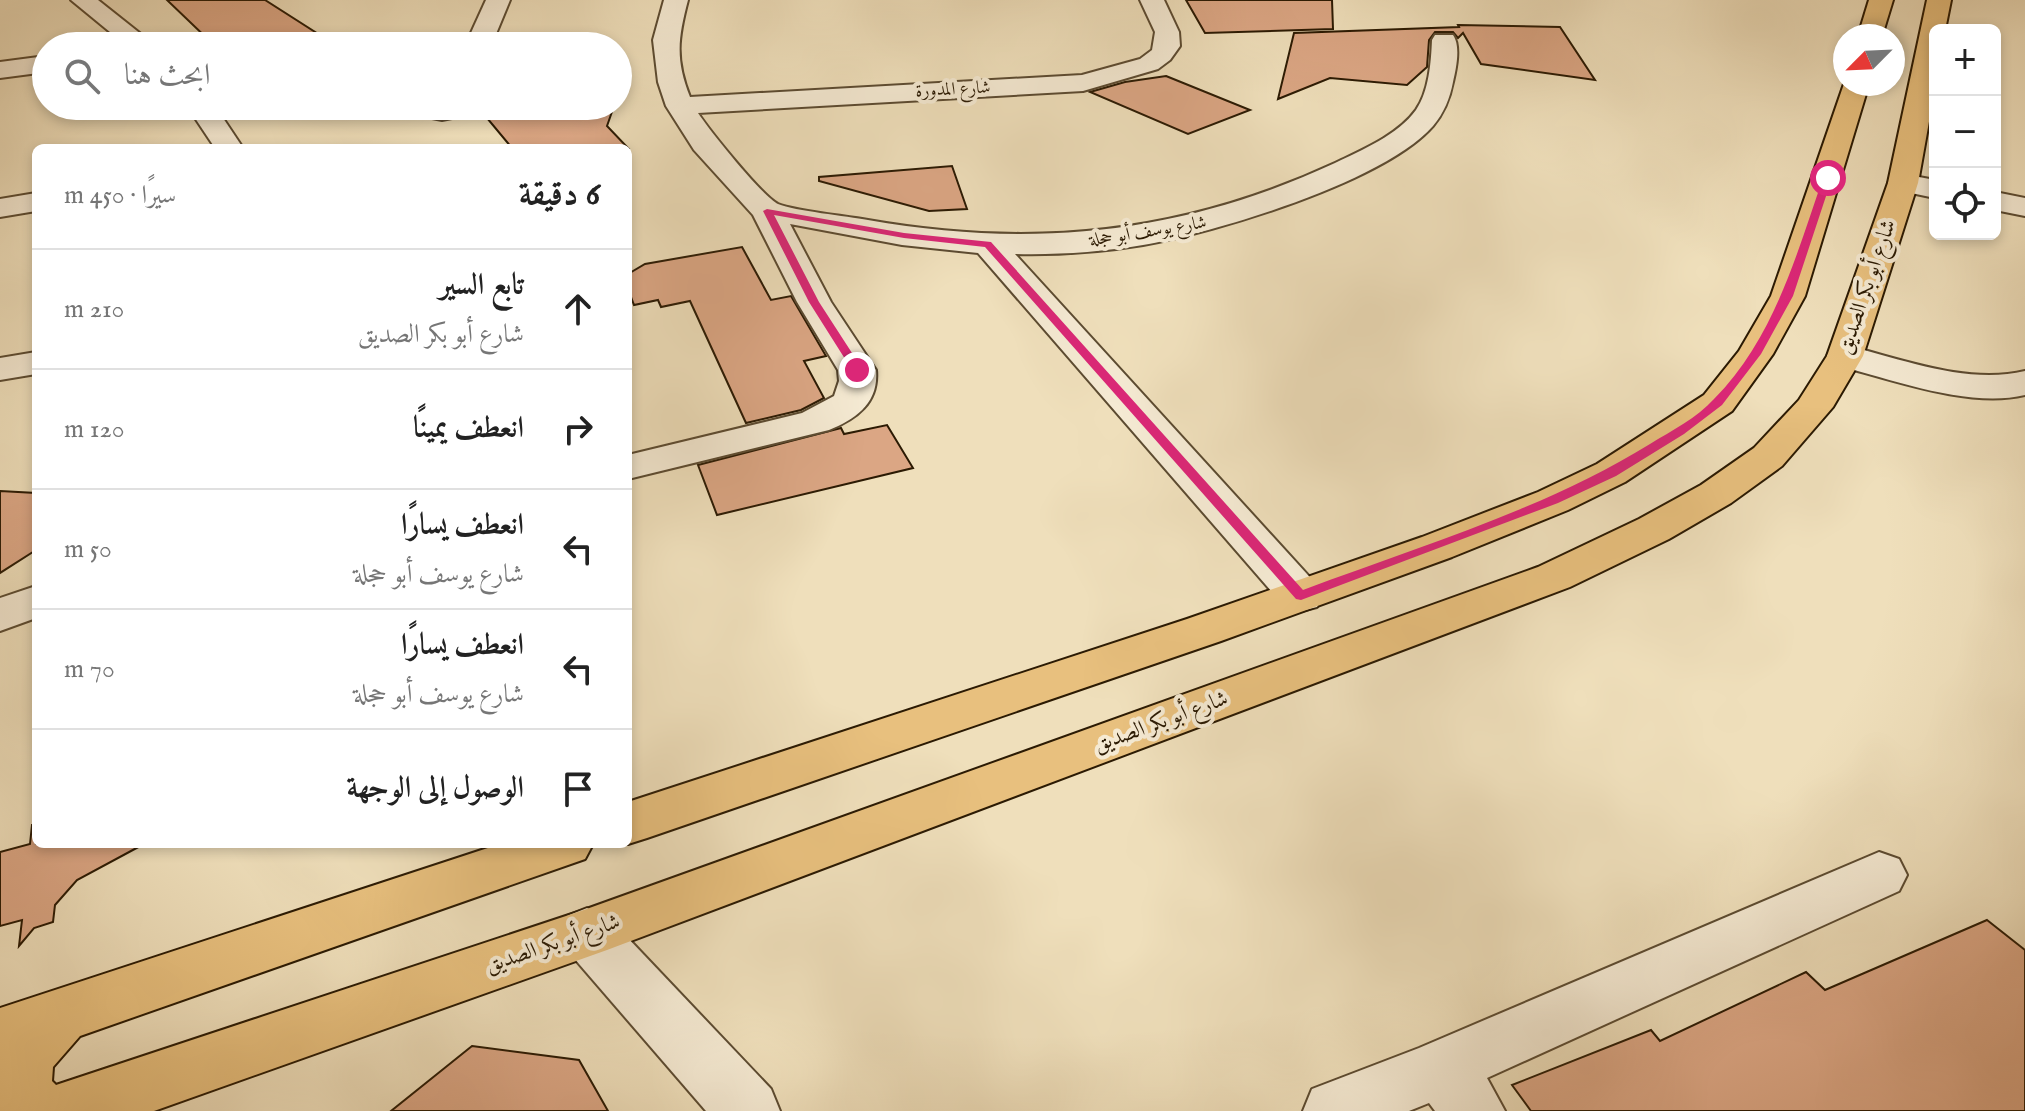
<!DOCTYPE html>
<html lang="ar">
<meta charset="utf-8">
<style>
:root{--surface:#fff;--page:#f6f6f6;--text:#222;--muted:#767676;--line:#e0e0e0}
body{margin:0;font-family:"IM FELL English",Amiri,serif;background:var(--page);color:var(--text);direction:rtl}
.controls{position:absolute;right:24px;top:24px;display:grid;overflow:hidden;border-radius:12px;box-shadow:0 4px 12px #0003}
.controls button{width:72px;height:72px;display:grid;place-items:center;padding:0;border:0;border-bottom:2px solid var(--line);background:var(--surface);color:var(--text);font:40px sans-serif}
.compass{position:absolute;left:1833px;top:24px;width:72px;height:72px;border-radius:50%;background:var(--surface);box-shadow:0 4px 12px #0003;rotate:246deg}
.stop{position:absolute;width:24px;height:24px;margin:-18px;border:6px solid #db2777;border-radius:50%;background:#fff}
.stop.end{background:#db2777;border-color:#fff;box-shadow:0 2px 8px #0008}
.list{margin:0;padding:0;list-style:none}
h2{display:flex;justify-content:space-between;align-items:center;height:104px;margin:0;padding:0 32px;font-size:34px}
h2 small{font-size:26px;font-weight:400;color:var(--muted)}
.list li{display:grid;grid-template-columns:52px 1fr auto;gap:24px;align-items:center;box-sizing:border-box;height:120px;padding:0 32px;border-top:2px solid var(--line)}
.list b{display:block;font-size:30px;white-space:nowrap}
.list p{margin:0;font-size:26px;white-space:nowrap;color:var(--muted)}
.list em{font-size:26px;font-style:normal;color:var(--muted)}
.icon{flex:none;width:44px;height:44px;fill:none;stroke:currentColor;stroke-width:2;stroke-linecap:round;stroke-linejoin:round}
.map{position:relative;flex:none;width:2025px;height:1111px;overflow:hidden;direction:ltr}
.search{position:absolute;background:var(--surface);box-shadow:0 4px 12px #0003;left:32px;top:32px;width:600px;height:88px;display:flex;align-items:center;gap:20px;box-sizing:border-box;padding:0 28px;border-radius:44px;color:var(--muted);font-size:30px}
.panel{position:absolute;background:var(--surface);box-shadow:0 4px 12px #0003;left:32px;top:144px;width:600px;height:704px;border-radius:12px;direction:rtl}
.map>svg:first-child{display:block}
.building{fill:#dba684;stroke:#2b1a03;stroke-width:2}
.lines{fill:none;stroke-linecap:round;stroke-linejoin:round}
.minor-casing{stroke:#5c4b31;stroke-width:4}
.tertiary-casing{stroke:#5c4b31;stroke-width:4}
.primary-casing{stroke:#2b1a03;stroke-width:4}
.minor{fill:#f5ead3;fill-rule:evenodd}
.tertiary{fill:#f5ead3;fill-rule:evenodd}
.primary{fill:#e8c07e;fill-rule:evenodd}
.route{fill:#db2777}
.labels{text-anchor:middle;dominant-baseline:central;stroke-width:8;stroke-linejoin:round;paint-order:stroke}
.far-street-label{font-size:18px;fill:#2b1a03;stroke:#f5ead3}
.street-label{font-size:22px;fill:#2b1a03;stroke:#f5ead3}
</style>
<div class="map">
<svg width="2025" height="1111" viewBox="0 0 2025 1111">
<rect width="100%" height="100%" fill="#efdfbb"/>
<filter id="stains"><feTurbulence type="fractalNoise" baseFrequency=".0025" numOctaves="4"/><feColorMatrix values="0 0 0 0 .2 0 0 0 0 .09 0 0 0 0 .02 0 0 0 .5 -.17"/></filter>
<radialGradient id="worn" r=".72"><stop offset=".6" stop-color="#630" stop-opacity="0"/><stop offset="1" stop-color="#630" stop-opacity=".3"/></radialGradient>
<g class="building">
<polygon points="167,0 265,0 337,46 215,46"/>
<polygon points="1186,0 1332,0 1333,29 1205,33"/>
<polygon points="1458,25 1560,27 1595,80 1481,64 1463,33 1458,38 1453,32 1435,32 1429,40 1427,67 1407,85 1330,78 1278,99 1294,33 1459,27"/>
<polygon points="1166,76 1250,110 1188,134 1090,92 1125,82"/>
<polygon points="477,106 614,106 607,126 628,148 512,148"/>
<polygon points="952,166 967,209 929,211 819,181 819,177"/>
<polygon points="742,247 771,300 791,296 826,356 804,361 824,398 801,410 746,423 690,301 661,307 658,300 634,305 628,289 628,274 645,264"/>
<polygon points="887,425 913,468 717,515 698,465 841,428 844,434"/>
<polygon points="0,491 36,493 36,550 0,573"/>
<polygon points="32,825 36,825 36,844 144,844 77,880 55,905 53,922 34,928 19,946 22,920 0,926 0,852 30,844"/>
<polygon points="1987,920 2025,950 2025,1111 1531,1111 1512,1085 1651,1030 1660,1041 1806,972 1825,990"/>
<polygon points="472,1046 579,1060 608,1111 391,1111"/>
</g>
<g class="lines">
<defs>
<g id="minor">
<polygon points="71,0 98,0 156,46 127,46"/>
<polygon points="486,0 510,0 491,46 465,46"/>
<path d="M664,0H688C678,38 675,59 690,97L1082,75L1140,59L1152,50L1155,32L1140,0H1164L1179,32L1180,46L1170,60L1158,69L1083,91L698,113C710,131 762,196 778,204C795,211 847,216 868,220C1033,249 1182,234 1335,163C1362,150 1398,135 1416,110C1429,91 1431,63 1432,40L1435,35H1453C1461,46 1456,69 1453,82C1450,98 1444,113 1433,126C1384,182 1216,232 1143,245C1101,252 1058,255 1015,254L1317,585L1324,596L1317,607L1301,611L1285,607L978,253L902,245L790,224L831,302L876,370C879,403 856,419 829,430L628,479V455L802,413L834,396L839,381L838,370L797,302L753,215L694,150L666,106L658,82L653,40Z"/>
<polygon points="46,56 46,72 0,78 0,62"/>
<polygon points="187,106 215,106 243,148 215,148"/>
<polygon points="431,106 459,106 452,118 442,120 432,118 428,112"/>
<polygon points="1903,174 1935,180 1935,198 1892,189 1888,183 1892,177"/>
<polygon points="1995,192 2025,198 2025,216 1995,210"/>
<polygon points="36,193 36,211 0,217 0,199"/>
<path d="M1845,345C1902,359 1967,385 2025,371V395C1968,409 1888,378 1832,364L1827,356L1832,348Z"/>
<polygon points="36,352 36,374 0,380 0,358"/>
<polygon points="36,586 36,618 0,631 0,598"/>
<polygon points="1879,852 1899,859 1907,875 1899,891 1487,1078 1505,1111 1435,1111 1429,1103 1409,1111 1303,1111 1312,1089 1419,1048"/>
</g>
<polygon id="tertiary" points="587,908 607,916 771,1089 780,1111 706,1111 567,950 558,933 567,916"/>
<g id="primary">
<polygon points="1869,0 1893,0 1882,36 1858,36"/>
<polygon points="1927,0 1951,0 1945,30 1935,30 1935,88 1918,183 1863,356 1833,407 1782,466 1731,503 1669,539 1570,587 607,950 154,1111 0,1111 0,1008 500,844 593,844 585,859 80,1036 53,1067 52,1081 56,1085 581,911 1538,567 1639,519 1701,485 1754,448 1799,400 1827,356 1888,183"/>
<polygon points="1845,81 1845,84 1869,84 1805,296 1773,354 1732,411 1625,482 1568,510 1452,557 1221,641 647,838 628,844 627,844 628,802 1187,619 1422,537 1538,492 1597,464 1704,395 1739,351 1771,296"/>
</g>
</defs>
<use href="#minor" class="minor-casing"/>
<use href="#tertiary" class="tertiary-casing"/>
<use href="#primary" class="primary-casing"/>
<use href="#minor" class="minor"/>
<use href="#tertiary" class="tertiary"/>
<use href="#primary" class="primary"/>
</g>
<path class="route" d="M1828,175L1832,178L1793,296L1761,354L1722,405L1684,434L1616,476L1558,503L1301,600L1296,599L985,247L904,238L774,215L819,302L863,370L857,373L852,370L809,302L763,211L767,209L904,233L991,242L1303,590C1420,546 1543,510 1650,444C1671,431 1697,418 1714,399C1774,338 1796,256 1823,178Z"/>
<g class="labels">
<g class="far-street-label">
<text transform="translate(953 90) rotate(-3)">شارع المدورة</text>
<text transform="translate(1148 232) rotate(-9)">شارع يوسف أبو حجلة</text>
</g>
<g class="street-label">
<text transform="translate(1867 287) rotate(-71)">شارع أبو بكر الصديق</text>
<text transform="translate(1161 722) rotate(-20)">شارع أبو بكر الصديق</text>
<text transform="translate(553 944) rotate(-19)">شارع أبو بكر الصديق</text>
</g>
</g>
<rect width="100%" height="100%" filter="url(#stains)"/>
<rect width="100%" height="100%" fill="url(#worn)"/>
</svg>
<div class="controls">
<button>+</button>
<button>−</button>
<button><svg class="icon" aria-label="locate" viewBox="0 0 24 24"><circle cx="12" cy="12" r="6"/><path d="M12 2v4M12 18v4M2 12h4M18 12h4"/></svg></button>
</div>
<svg class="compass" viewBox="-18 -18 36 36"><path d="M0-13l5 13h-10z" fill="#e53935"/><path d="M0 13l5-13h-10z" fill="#767676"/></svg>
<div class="stop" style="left:1828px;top:178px"></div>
<div class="stop end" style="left:857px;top:370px"></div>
<div class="search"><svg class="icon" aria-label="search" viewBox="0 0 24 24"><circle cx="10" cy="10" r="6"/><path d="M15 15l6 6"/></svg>ابحث هنا</div>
<section class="panel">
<h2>6 دقيقة<small>سيرًا · 450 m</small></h2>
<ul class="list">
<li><svg class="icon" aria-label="ahead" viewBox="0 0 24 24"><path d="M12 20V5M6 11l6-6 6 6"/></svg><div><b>تابع السير</b><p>شارع أبو بكر الصديق</p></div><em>210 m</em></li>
<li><svg class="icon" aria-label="right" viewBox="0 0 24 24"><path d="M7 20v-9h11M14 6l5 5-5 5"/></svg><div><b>انعطف يمينًا</b></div><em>120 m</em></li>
<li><svg class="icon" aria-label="left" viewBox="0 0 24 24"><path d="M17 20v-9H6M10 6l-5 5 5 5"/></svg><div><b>انعطف يسارًا</b><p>شارع يوسف أبو حجلة</p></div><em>50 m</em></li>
<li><svg class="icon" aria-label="left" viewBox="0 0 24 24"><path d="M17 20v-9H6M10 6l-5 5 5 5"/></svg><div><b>انعطف يسارًا</b><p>شارع يوسف أبو حجلة</p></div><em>70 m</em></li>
<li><svg class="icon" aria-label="arrive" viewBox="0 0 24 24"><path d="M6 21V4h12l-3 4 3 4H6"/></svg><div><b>الوصول إلى الوجهة</b></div></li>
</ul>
</section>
</div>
